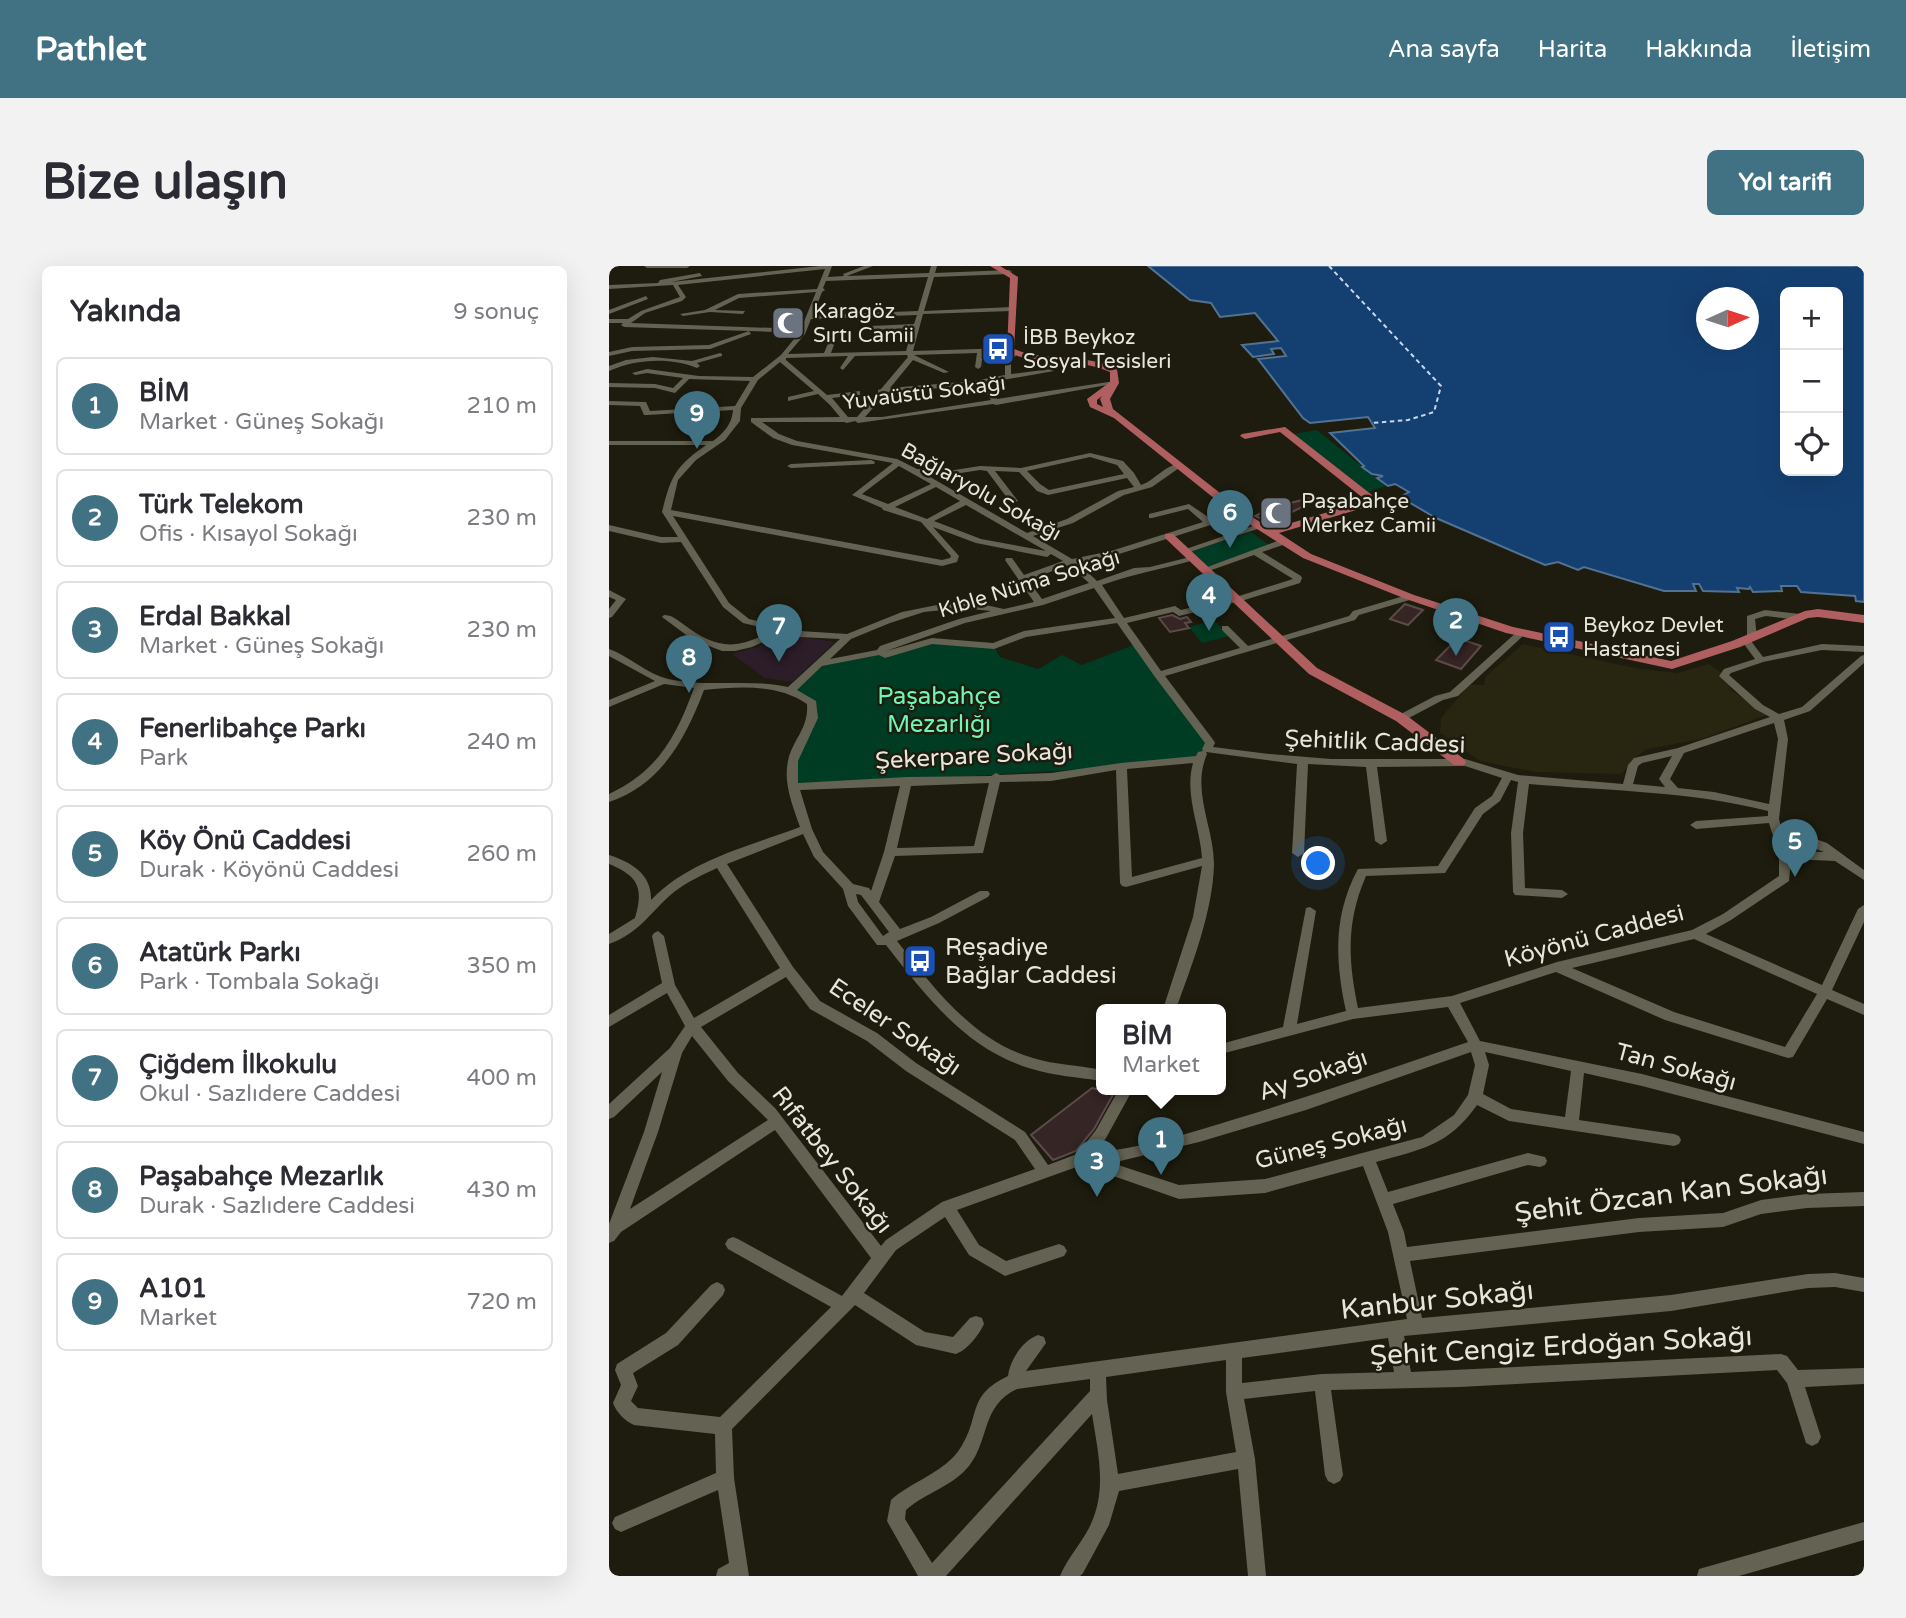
<!DOCTYPE html>
<html lang="tr">
<meta charset="utf-8">
<style>
:root{--surface:#fff;--page:#f2f2f3;--text:#2b2b33;--muted:#7c7c81;--line:#e1e1e2;--accent:#407283}
body{margin:0;font-family:"Varela Round",sans-serif;background:var(--page);color:var(--text)}
.controls{position:absolute;right:21px;top:21px;display:grid;overflow:hidden;border-radius:10px;box-shadow:0 7px 28px #0002}
.controls button{width:63px;height:63px;display:grid;place-items:center;padding:0;border:0;border-bottom:2px solid var(--line);background:var(--surface);color:var(--text);font:35px sans-serif}
.compass{position:absolute;left:1087px;top:21px;width:63px;height:63px;border-radius:50%;background:var(--surface);box-shadow:0 7px 28px #0002;rotate:87deg}
.you{position:absolute;left:710px;top:598px;width:24px;height:24px;margin:-18px;border:5px solid #fff;border-radius:50%;background:#1a73e8;box-shadow:0 0 0 10px #1a73e833}
.badge{display:grid;place-items:center;width:46px;height:46px;border-radius:50%;background:var(--accent);color:#fff;font-size:23px;font-weight:700}
.pin{position:absolute;translate:-50% -58px;filter:drop-shadow(0 2px 4px #0008)}
.pin::after{content:'';position:absolute;top:37px;width:24px;height:21px;background:inherit;clip-path:polygon(0 0,100% 0,50% 100%)}
.popup{position:absolute;left:487px;top:738px;width:130px;height:91px;box-sizing:border-box;display:grid;place-content:center;border-radius:10px;background:var(--surface);filter:drop-shadow(0 2px 5px #0005);font-size:23px;white-space:nowrap;color:var(--muted)}
.popup b{font-size:26px;color:var(--text)}
.popup::after{content:'';position:absolute;left:50%;top:100%;margin-left:-14px;border:14px solid transparent;border-top-color:var(--surface)}
.list{margin:0;padding:0;list-style:none}
h2{display:flex;justify-content:space-between;align-items:center;height:91px;margin:0;padding:0 28px;font-size:30px}
h2 small{font-size:23px;font-weight:400;color:var(--muted)}
.list li{display:grid;grid-template-columns:46px 1fr auto;gap:21px;align-items:center;box-sizing:border-box;height:98px;margin:0 14px 14px;padding:0 14px;border:2px solid var(--line);border-radius:10px}
.list b{display:block;font-size:26px;white-space:nowrap}
.list p{margin:0;font-size:23px;white-space:nowrap;color:var(--muted)}
.list em{font-size:23px;font-style:normal;color:var(--muted)}
.icon{flex:none;width:38px;height:38px;fill:none;stroke:currentColor;stroke-width:2;stroke-linecap:round;stroke-linejoin:round}
.map{position:relative;flex:none;width:1255px;height:1310px;overflow:hidden;border-radius:10px}
header{display:flex;align-items:center;gap:42px;box-sizing:border-box;height:98px;padding:0 35px;background:var(--accent);color:#fff}
header strong{font-size:33px}
nav{display:flex;gap:38px;margin-inline-start:auto;font-size:24px}
.intro{display:flex;align-items:center;justify-content:space-between;box-sizing:border-box;height:168px;padding:0 42px}
h1{margin:0;font-size:49px}
.button{padding:18px 32px;border-radius:10px;background:var(--accent);color:#fff;font-size:24px;font-weight:700}
main{display:flex;gap:42px;padding:0 42px}
aside{flex:1;background:var(--surface);border-radius:10px;box-shadow:0 7px 28px #0002}
.map>svg:first-child{display:block}
.built{fill:#282510}
.education{fill:#2c1d28}
.green{fill:#003b23}
.water{fill:#144071;stroke:#537291;stroke-width:2;fill-rule:evenodd}
.lines{fill:none;stroke-linecap:round;stroke-linejoin:round}
.ferry{stroke:#cad9ec;stroke-width:2;stroke-dasharray:4.5 3.5;stroke-linecap:butt}
.building{fill:#352524;stroke:#5c4a49;stroke-width:2}
.minor{fill:#646252;fill-rule:evenodd}
.major{fill:#b05f61;fill-rule:evenodd}
.labels{text-anchor:middle;dominant-baseline:central;stroke-width:5;stroke-linejoin:round;paint-order:stroke}
.far-poi-label{font-size:21px;fill:#e7e5dc;stroke:#1e1c0e;text-anchor:start}
.far-street-label{font-size:21px;fill:#e7e5dc;stroke:#1e1c0e}
.park-label{font-size:24px;fill:#6ff6b4;stroke:#1e1c0e}
.street-label{font-size:24px;fill:#e7e5dc;stroke:#1e1c0e}
.poi-label{font-size:24px;fill:#e7e5dc;stroke:#1e1c0e;text-anchor:start}
.near-street-label{font-size:28px;fill:#e7e5dc;stroke:#1e1c0e}
</style>
<header>
<strong>Pathlet</strong>
<nav><a>Ana sayfa</a><a>Harita</a><a>Hakkında</a><a>İletişim</a></nav>
</header>
<div class="intro"><h1>Bize ulaşın</h1><a class="button">Yol tarifi</a></div>
<main>
<aside>
<h2>Yakında<small>9 sonuç</small></h2>
<ul class="list">
<li><span class="badge">1</span><div><b>BİM</b><p>Market · Güneş Sokağı</p></div><em>210 m</em></li>
<li><span class="badge">2</span><div><b>Türk Telekom</b><p>Ofis · Kısayol Sokağı</p></div><em>230 m</em></li>
<li><span class="badge">3</span><div><b>Erdal Bakkal</b><p>Market · Güneş Sokağı</p></div><em>230 m</em></li>
<li><span class="badge">4</span><div><b>Fenerlibahçe Parkı</b><p>Park</p></div><em>240 m</em></li>
<li><span class="badge">5</span><div><b>Köy Önü Caddesi</b><p>Durak · Köyönü Caddesi</p></div><em>260 m</em></li>
<li><span class="badge">6</span><div><b>Atatürk Parkı</b><p>Park · Tombala Sokağı</p></div><em>350 m</em></li>
<li><span class="badge">7</span><div><b>Çiğdem İlkokulu</b><p>Okul · Sazlıdere Caddesi</p></div><em>400 m</em></li>
<li><span class="badge">8</span><div><b>Paşabahçe Mezarlık</b><p>Durak · Sazlıdere Caddesi</p></div><em>430 m</em></li>
<li><span class="badge">9</span><div><b>A101</b><p>Market</p></div><em>720 m</em></li>
</ul>
</aside>
<div class="map">
<svg width="1255" height="1310" viewBox="0 0 1255 1310">
<rect width="100%" height="100%" fill="#1e1c0e"/>
<polygon class="built" points="914,378 1031,403 1068,407 1100,398 1116,409 1122,424 1158,449 1092,473 1038,483 1025,492 1013,508 926,506 871,495 831,467 832,452 860,419 875,419 877,410"/>
<polygon class="education" points="173,368 226,376 183,416 156,412 123,388 148,381"/>
<g class="green">
<polygon points="708,164 777,220 759,226 684,168"/>
<polygon points="642,266 660,279 597,301 581,286"/>
<polygon points="605,354 620,370 593,377 580,361"/>
<polygon points="322,377 385,380 391,391 429,403 453,389 473,399 527,378 601,477 590,493 510,501 184,521 184,495 205,441 181,425 210,398"/>
</g>
<path class="water" d="M539,0H1255V336L1247,335L1246,330L1192,326L1188,320H1172L1173,325L1144,326L1141,321L1140,323L1128,322L1130,326L1094,325L1090,318H1084L1087,325H1055L975,301L969,304L949,296L936,299L827,252L791,231L800,226L786,218L779,220L768,212L774,210L763,208L753,201L755,200L721,167L766,162L759,151L701,157L694,152L649,93L677,90L672,82L662,83L665,88L644,91L633,79L669,75L646,47L611,51L602,37L581,34ZM1229,26V205H1176V26ZM1098,32H1140V74H1098Z"/>
<g class="lines">
<polyline class="ferry" points="720,0 832,120 825,146 799,154 763,157"/>
</g>
<g class="building">
<polygon points="701,232 703,236 661,257 646,250 662,242"/>
<polygon points="796,338 814,344 799,359 781,353"/>
<polygon points="563,349 571,353 578,351 582,356 576,357 580,362 561,366 550,352"/>
<polygon points="849,372 872,380 852,403 827,394"/>
<polygon points="483,822 505,827 485,863 467,885 444,894 422,869"/>
</g>
<g class="lines">
<g class="minor">
<polygon points="0,0 6,0 0,3"/>
<polygon points="35,0 81,0 78,2 38,2"/>
<path d="M211,0H223L219,11L235,10L234,8L255,0H264L238,10L320,7L322,0H328L326,7L400,4L403,6L400,8L325,11L315,45L403,41L406,43L403,45L314,48L304,85L401,82L404,84L403,85L374,87L372,101L369,103L366,101L368,87L305,89L340,106L335,107L304,94L281,122L365,115L396,109V95L406,85L409,87L402,95V108L442,103L445,105L371,118L384,125L388,133L506,115L509,117L387,139L384,138L249,157L246,155L238,157L235,156H153L170,168L188,175L288,193L308,203L339,205L371,200L412,202L481,187L514,195L525,207L532,219C545,215 556,199 570,198V202L543,221L515,229L464,257L424,270L463,293L502,285L594,256L579,243L543,252H540V248L580,238L602,253L633,245V249L507,289L469,297L488,315L525,302L541,301L585,290V294C554,303 523,308 493,319L515,352L566,340L572,344L630,330L684,313L645,289L597,306L590,304L671,274H677V278L653,286L692,310L693,312L691,317L632,335L570,350L564,346L518,357L552,405L631,382L613,364V360H619L639,380L740,350L744,345L798,329H804V333L750,349L746,354L556,410L605,475L606,477L604,481L660,488L722,493H856L909,509L1014,518L1019,499L1025,492L1069,482L1161,451L1146,443L1110,410L1115,403L1146,393L1132,374L1138,371V350L1156,344L1191,348L1196,351L1191,354L1157,350L1146,353L1148,372L1142,375L1154,391L1213,378L1255,380V386L1213,384L1154,396L1122,407L1120,409L1154,439L1170,448L1193,441L1252,390L1255,389V397L1201,445L1175,454L1179,473L1170,553L1172,561L1218,577L1255,604V614L1226,595L1182,593L1180,615L1122,654L1097,668L1213,719L1249,643L1255,639V656L1223,724L1255,738V749L1218,733L1184,791L1179,792L1056,754L947,706L851,737L871,775L1033,808L1255,866V878L1033,820L975,807L970,854L1065,868L1070,870L1072,874L1070,878L1065,880L900,855L868,839C839,880 813,883 767,896L779,926L919,887L936,891L938,895L936,899L931,901L919,899L784,938L795,966L798,981L1030,952L1114,947L1152,934L1198,928L1255,926V940L1198,942L1152,948L1114,961L1030,966L801,995L813,1052L1062,1029L1199,1008L1226,1007L1255,1012V1026L1226,1021L1199,1022L1062,1045L795,1070L802,1106L1172,1088L1178,1090L1189,1104L1255,1102V1118L1196,1121L1212,1171L1209,1177L1203,1180L1197,1177L1178,1117L1168,1104L850,1121L722,1124L734,1209L731,1215L725,1218L719,1215L716,1209L706,1125L635,1133L646,1193L657,1310H639L629,1203L510,1225L500,1259L474,1307L471,1310H451C458,1293 471,1279 480,1262C499,1225 489,1187 483,1148L337,1310H309L278,1255L282,1234C303,1215 337,1206 352,1181C372,1150 357,1130 399,1110C401,1094 413,1075 429,1069L435,1071L437,1077L417,1105L798,1053L779,966L754,900L656,927L570,933L473,899L348,944L370,979L397,995L450,978L455,980L458,985L455,990L396,1010L360,989L336,951L287,984L255,1027L316,1066L344,1071L361,1052L367,1050L373,1052L375,1058C370,1069 358,1084 347,1088L307,1079L246,1039L123,1163L125,1212L140,1310H107L109,1303L120,1297L109,1224L12,1266L6,1263L3,1257L6,1251L107,1207L106,1168L25,1159C16,1155 7,1146 4,1137L12,1119L6,1104L8,1098L57,1067L102,1019L108,1016L114,1019L116,1024L114,1029L69,1079L24,1107L29,1120L22,1135L29,1142L111,1151L222,1041L119,983L116,978L119,973L124,971L129,973L233,1030L262,992L166,864L12,966L5,975L0,977V958L35,866L53,806L5,851L0,853V838L61,782L76,760L58,727L0,761V749L53,717L43,670L45,667L49,665L55,670L66,719L85,752L171,702L108,602C93,609 78,616 65,626C41,646 31,667 0,678V668L26,652C35,621 29,610 0,598V589C22,596 43,608 42,634C80,594 141,580 191,561C184,541 174,517 179,495C183,474 200,463 198,438C168,417 129,421 95,424C77,472 52,519 0,536V528C49,505 67,471 85,422L55,418L0,441V434L46,415L0,390V383C20,390 38,408 59,413C98,422 139,412 179,421L231,373L191,371L173,367L143,381L126,385H113L84,374L53,351L55,349C63,349 67,353 74,358C107,383 127,385 164,364L134,357L114,341L72,276L52,277L0,265V259L52,271H69L53,246C62,210 66,201 97,179H0V175H104C115,167 123,158 124,144L38,149H35L31,140L0,139V135L34,136H37L41,145L126,140L141,115L80,113L66,127L46,122L0,121V117L46,118L64,122L74,112L38,107L26,109L23,107L38,103L90,110L144,111L172,89L190,67L140,65L142,68L101,83L23,85L0,90V86L23,81L100,79L140,65L15,61L12,59L14,57H0V53H19L32,45L71,31L64,19L0,23V19L49,17L51,14L91,7L93,10L62,16ZM216,3L208,23L129,28L96,44L71,48L74,50L101,46L134,48L136,45L106,44L130,32L207,26L192,63L22,57L36,47L73,35L77,31L69,19ZM319,11L309,45L204,49L213,26L216,24L214,22L217,15ZM308,49L305,58L262,60L259,62L262,64L304,62L297,85L222,87L229,68L226,66L223,68L215,87L179,88L196,68L202,53ZM298,89L299,91L272,123L269,124V127L248,151H239L223,132L248,129H251V125L218,129L177,94V92L239,90L231,102L234,104L246,90ZM171,96L205,125L179,131V135L209,128L221,139L231,151L145,152H142V156L164,172L183,179L284,197L243,229L273,242L274,244L312,256L342,290L341,292L333,294L62,244L69,214L87,194L116,174L131,155L132,142L149,114ZM364,119L378,128L382,134L273,151H256L277,127ZM481,191L508,199L515,208L440,224L431,218L418,205ZM290,200L322,218L279,238L253,228ZM371,204L378,205L402,237H405L409,235L386,205L410,206L428,225L439,229L518,212L525,221L509,225L458,253L418,267L316,208L339,209ZM327,221L351,235L318,253L286,241ZM357,239L437,285L372,273L325,255ZM64,250L333,300L348,296L350,290L324,261L367,277L438,291L442,288L454,295L415,309L403,292H397L396,294L425,336L395,343L372,338H333L293,346L238,368L191,365L140,353L120,337ZM460,299L480,317L433,333L419,314ZM485,322L506,352L415,365L384,377L323,372L277,385L356,357L434,339ZM352,342L382,345L350,353L271,380L268,384L221,393L242,373L281,357L315,346ZM508,357L546,411L596,477L593,483L594,485L589,486L587,490L512,497L442,507L391,509L387,507L382,510L298,511L189,517V495L209,452L207,435L188,424L213,400L270,389L276,392L323,378L385,383L417,371ZM1165,457L1169,473L1160,538L1105,526L1069,522L1061,513L1075,487ZM597,486L688,498L683,587L689,591L695,587L699,498L757,501L766,575L772,579L778,575L768,501L856,500L893,512L883,530L866,542L829,600L749,603C724,649 726,695 737,745L688,758L707,645L701,641L697,642L674,761L612,778V788L744,753L839,741L859,776C781,803 703,830 623,854C581,867 531,883 487,886L497,872L524,823H510L487,864L468,888L439,899L416,866L307,797L268,767L211,735L184,701L118,598L194,568L205,591L234,623L239,640L268,679H277C317,730 357,784 423,803C445,810 469,811 492,815V804C470,799 446,799 424,792C364,775 324,721 288,675L330,657L379,631L381,628L379,625H371L322,651L291,663L270,636L286,590L374,587L391,516L442,515L507,504L511,617L513,620L517,621L593,600L584,651L554,743H567C583,699 604,645 605,598C605,561 582,525 598,488ZM1063,490L1050,513L1056,521L1024,518L1029,500L1033,497ZM584,497C575,529 591,560 593,592L523,611L518,503ZM902,514L909,516L902,567L904,626L906,629L953,632L959,628L953,624L916,622L914,567L920,518C1000,525 1081,525 1159,545V550L1087,555L1081,559L1087,563L1160,557L1170,589V610L1114,648L1083,664L948,696L843,730L749,742C739,694 737,656 757,610L836,607L874,548L891,535ZM380,517L365,580L288,582L302,520ZM291,520L275,586L262,625L260,622L244,618L214,586L203,563L191,524ZM1176,571L1215,586L1180,585ZM247,628L252,629L280,666L274,670L249,636ZM1085,673L1208,728L1176,781L1065,746L963,702ZM177,711L201,743L258,775L297,805L406,874L426,903L333,936L277,974L272,980L166,842L129,807L92,761ZM83,770L119,815L159,854L21,943L49,866L73,787ZM862,786L866,799L859,829L845,849L813,871L656,913L570,919L503,897L590,876L697,844ZM876,786L962,805L956,851L902,843L874,828L880,799ZM779,1072L785,1106L713,1108L633,1117V1092ZM617,1094V1126L627,1186L509,1208L498,1134L497,1111ZM481,1113V1125L323,1297L296,1253L297,1244C316,1227 344,1220 360,1200C381,1173 372,1140 408,1123Z"/>
<polygon points="37,30 39,33 0,48 0,44"/>
<path d="M111,87L113,88V90L88,97L91,100L88,102C61,91 27,93 0,105V100L17,94L44,91L83,95Z"/>
<polygon points="262,194 266,196 265,198 182,202 178,200 182,198"/>
<polygon points="647,259 654,261 578,287 571,285"/>
<polygon points="0,324 17,333 3,351 0,352 0,343 7,334 0,331"/>
<polygon points="912,364 915,365 915,369 849,430 834,434 796,454 788,454 788,450 826,430 841,426 909,365"/>
<polygon points="1255,1256 1255,1274 1130,1310 1088,1310 1090,1303 1097,1301"/>
</g>
<g class="major">
<path d="M381,0H391L409,11L405,83C438,97 473,86 508,103L510,117L501,133L504,143L634,245L662,263L746,238L754,232L671,166L636,173L631,170L633,168L676,161L763,229L764,236L754,242L670,267L702,288L805,329L904,361L1062,395L1123,375L1196,345L1209,343L1255,349V357L1209,351L1199,352L1131,381L1063,403L897,367L797,333L694,292L626,249L505,152L481,141L478,133L501,116V106C468,91 431,101 398,86L401,12ZM493,130L491,133L494,141L488,138V134Z"/>
<polygon points="556,268 564,268 708,402 797,449 855,493 857,496 855,499 845,499 787,455 700,408 556,272"/>
</g>
</g>
<defs>
<symbol id="mosque-square" viewBox="-11 -11 22 22"><rect x="-9" y="-9" width="18" height="18" rx="4" fill="#6b7280" stroke="#1e1c0e"/><path d="M3.5-4.9A6 6 0 1 0 3.5 4.9A5 5 0 1 1 3.5-4.9Z" fill="#fff"/></symbol>
<symbol id="bus-square" viewBox="-11 -11 22 22"><rect x="-9" y="-9" width="18" height="18" rx="4" fill="#1a4fb4" stroke="#1e1c0e"/><path d="M-5-6H5V4H4V6H2V4H-2V6H-4V4H-5ZM-3.5-4V0h7V-4ZM-3.5 1.2v1.5H-2V1.2ZM2 1.2v1.5H3.5V1.2Z" fill="#fff"/></symbol>
</defs>
<g fill-rule="evenodd">
<use href="#mosque-square" x="160" y="38" width="38" height="38"/>
<use href="#bus-square" x="370" y="64" width="38" height="38"/>
<use href="#mosque-square" x="648" y="228" width="38" height="38"/>
<use href="#bus-square" x="931" y="352" width="38" height="38"/>
<use href="#bus-square" x="292" y="676" width="38" height="38"/>
</g>
<g class="labels">
<g class="far-poi-label">
<text x="204" y="45">Karagöz<tspan x="204" dy="24">Sırtı Camii</tspan></text>
<text x="414" y="71">İBB Beykoz<tspan x="414" dy="24">Sosyal Tesisleri</tspan></text>
<text x="692" y="235">Paşabahçe<tspan x="692" dy="24">Merkez Camii</tspan></text>
<text x="974" y="359">Beykoz Devlet<tspan x="974" dy="24">Hastanesi</tspan></text>
</g>
<g class="far-street-label">
<text transform="translate(315 127) rotate(-7)">Yuvaüstü Sokağı</text>
<text transform="translate(372 226) rotate(29)">Bağlaryolu Sokağı</text>
<text transform="translate(420 318) rotate(-17)">Kıble Nüma Sokağı</text>
</g>
<g class="park-label">
<text x="330" y="430">Paşabahçe<tspan x="330" dy="28">Mezarlığı</tspan></text>
</g>
<g class="street-label">
<text transform="translate(766 476) rotate(2)">Şehitlik Caddesi</text>
<text transform="translate(365 490) rotate(-3)">Şekerpare Sokağı</text>
<text transform="translate(985 670) rotate(-15)">Köyönü Caddesi</text>
<text transform="translate(286 761) rotate(34)">Eceler Sokağı</text>
<text transform="translate(1067 801) rotate(15)">Tan Sokağı</text>
<text transform="translate(704 809) rotate(-19)">Ay Sokağı</text>
<text transform="translate(722 877) rotate(-14)">Güneş Sokağı</text>
<text transform="translate(223 894) rotate(52)">Rıfatbey Sokağı</text>
</g>
<g class="poi-label">
<text x="336" y="681">Reşadiye<tspan x="336" dy="28">Bağlar Caddesi</tspan></text>
</g>
<g class="near-street-label">
<text transform="translate(1062 928) rotate(-7)">Şehit Özcan Kan Sokağı</text>
<text transform="translate(828 1034) rotate(-6)">Kanbur Sokağı</text>
<text transform="translate(952 1080) rotate(-3)">Şehit Cengiz Erdoğan Sokağı</text>
</g>
</g>
</svg>
<div class="controls">
<button>+</button>
<button>−</button>
<button><svg class="icon" aria-label="locate" viewBox="0 0 24 24"><circle cx="12" cy="12" r="6"/><path d="M12 2v4M12 18v4M2 12h4M18 12h4"/></svg></button>
</div>
<svg class="compass" viewBox="-18 -18 36 36"><path d="M0-13l5 13h-10z" fill="#e53935"/><path d="M0 13l5-13h-10z" fill="#7c7c81"/></svg>
<div class="you"></div>
<div class="pin badge" style="left:552px;top:909px">1</div>
<div class="popup"><b>BİM</b>Market</div>
<div class="pin badge" style="left:847px;top:390px">2</div>
<div class="pin badge" style="left:488px;top:931px">3</div>
<div class="pin badge" style="left:600px;top:365px">4</div>
<div class="pin badge" style="left:1186px;top:611px">5</div>
<div class="pin badge" style="left:621px;top:282px">6</div>
<div class="pin badge" style="left:170px;top:396px">7</div>
<div class="pin badge" style="left:80px;top:427px">8</div>
<div class="pin badge" style="left:88px;top:183px">9</div>
</div>
</main>
